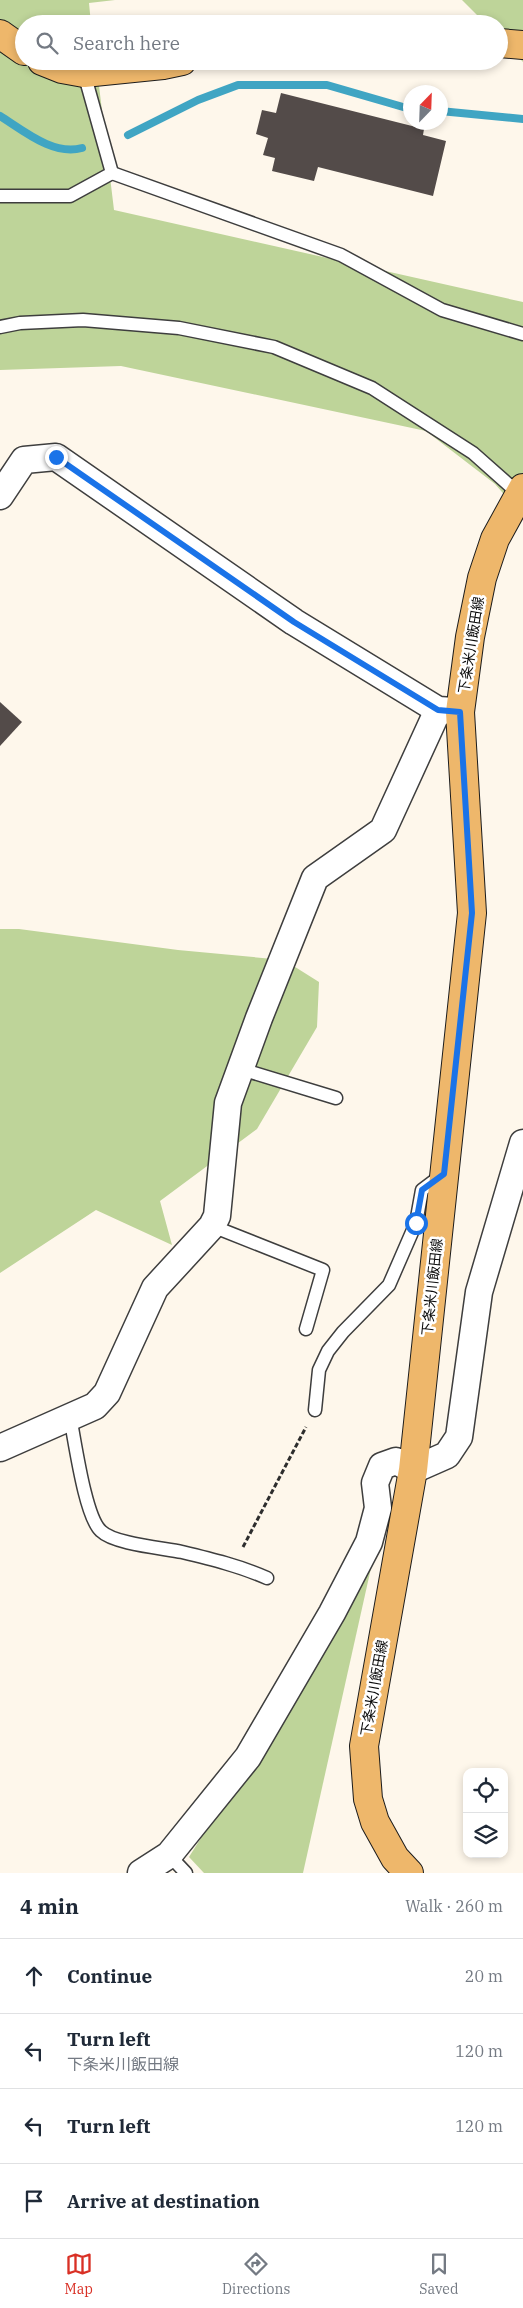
<!DOCTYPE html>
<meta charset="utf-8">
<style>
:root{--surface:#fff;--page:#f6f6f7;--text:#1f2937;--muted:#747a83;--line:#e0e1e3;--accent:#d93025}
body{margin:0;font-family:"IBM Plex Serif","Noto Sans JP",serif;background:var(--page);color:var(--text)}
.controls{position:absolute;right:15px;bottom:15px;display:grid;overflow:hidden;border-radius:10px;box-shadow:0 2px 8px #0003}
.controls button{width:45px;height:45px;display:grid;place-items:center;padding:0;border:0;border-bottom:1px solid var(--line);background:var(--surface);color:var(--text);font:25px sans-serif}
.compass{position:absolute;left:403px;top:85px;width:45px;height:45px;border-radius:50%;background:var(--surface);box-shadow:0 2px 8px #0003;rotate:23deg}
.stop{position:absolute;width:15px;height:15px;margin:-11px;border:4px solid #1a73e8;border-radius:50%;background:#fff}
.stop.end{background:#1a73e8;border-color:#fff;box-shadow:0 1px 5px #0008}
.list{margin:0;padding:0;list-style:none}
h2{display:flex;justify-content:space-between;align-items:center;height:65px;margin:0;padding:0 20px;font-size:21px}
h2 small{font-size:16px;font-weight:400;color:var(--muted)}
.list li{display:grid;grid-template-columns:32px 1fr auto;gap:15px;align-items:center;box-sizing:border-box;height:75px;padding:0 20px;border-top:1px solid var(--line)}
.list b{display:block;font-size:19px;white-space:nowrap}
.list p{margin:0;font-size:16px;white-space:nowrap;color:var(--muted)}
.list em{font-size:16px;font-style:normal;color:var(--muted)}
.icon{flex:none;width:28px;height:28px;fill:none;stroke:currentColor;stroke-width:2;stroke-linecap:round;stroke-linejoin:round}
.map{position:relative;flex:none;width:523px;height:1873px;overflow:hidden}
.search{position:absolute;background:var(--surface);box-shadow:0 2px 8px #0003;left:15px;right:15px;top:15px;height:55px;display:flex;align-items:center;gap:12px;box-sizing:border-box;padding:0 18px;border-radius:28px;color:var(--muted);font-size:19px}
.sheet{height:365px;background:var(--surface)}
nav{display:flex;justify-content:space-around;align-items:center;box-sizing:border-box;height:70px;border-top:1px solid var(--line);background:var(--surface);font-size:14px;color:var(--muted)}
nav a{display:grid;justify-items:center;gap:2px}
nav .on{color:var(--accent)}
.map>svg:first-child{display:block}
.forest{fill:#bed499}
.lines{fill:none;stroke-linecap:round;stroke-linejoin:round}
.stream{stroke:#40a5c3;stroke-width:8}
.building{fill:#534b49}
.lane-casing{stroke:#3e3e3e;stroke-width:15}
.street-casing{stroke:#3e3e3e;stroke-width:29}
.primary-casing{stroke:#1c1c1c;stroke-width:30}
.path{stroke:#2d2d2d;stroke-width:3;stroke-dasharray:5 2.5;stroke-linecap:butt}
.lane{stroke:#fff;stroke-width:12}
.street{stroke:#fff;stroke-width:26}
.primary{stroke:#eeb76b;stroke-width:28}
.route{stroke:#1a73e8;stroke-width:6}
.labels{text-anchor:middle;dominant-baseline:central;stroke-width:5;stroke-linejoin:round;paint-order:stroke}
.street-label{font-size:14px;fill:#0b0b0b;stroke:#fff}
</style>
<div class="map">
<svg width="523" height="1873" viewBox="0 0 523 1873">
<rect width="100%" height="100%" fill="#fef7eb"/>
<g class="forest">
<polygon points="0,0 115,0 89,3 91,24 24,24 24,61 96,61 114,210 523,302 523,516 495,484 426,431 121,366 0,370"/>
<polygon points="462,0 523,0 523,62 499,37 499,24 486,24"/>
<polygon points="0,929 19,929 178,950 284,960 319,982 317,1027 257,1129 160,1201 172,1245 96,1210 0,1273"/>
<polygon points="371,1568 303,1873 204,1873 189,1857"/>
</g>
<g class="lines">
<g class="stream">
<polyline points="440,111 523,119"/>
<path d="M0,116C24,131 53,156 82,148"/>
<polyline points="128,135 198,100 238,85 327,85 410,109"/>
</g>
</g>
<g class="building">
<polygon points="281,93 424,129 423,135 446,141 433,196 318,167 314,181 272,171 275,158 263,155 268,138 256,134 262,110 276,113"/>
<polygon points="0,702 22,722 0,746"/>
</g>
<g class="lines">
<defs>
<g id="lane">
<polyline points="112,173 341,255 442,310 523,334"/>
<polyline points="0,196 70,196 112,173 84,73"/>
<polyline points="0,327 20,323 83,320 179,328 274,347 372,388 473,453 518,493"/>
<polyline points="241,1069 336,1098"/>
<polyline points="212,1226 323,1270 306,1329"/>
<polyline points="315,1410 319,1370 328,1351 343,1332 389,1285 416,1223 422,1190 442,1175"/>
<path d="M70,1417C75,1441 85,1517 101,1531C114,1544 163,1548 182,1552C211,1559 240,1566 267,1578"/>
<polyline points="169,1855 186,1873"/>
</g>
<g id="street">
<polyline points="0,496 24,460 56,457 294,622 438,710 454,711"/>
<polyline points="0,1448 95,1406 107,1393 155,1288 212,1226 217,1216 228,1103 259,1018 315,878 383,830 438,710"/>
<polyline points="141,1873 169,1855 248,1757 332,1613 369,1542 378,1508 375,1483 382,1466 396,1461 413,1470 447,1455 459,1437 479,1292 523,1143"/>
</g>
<g id="primary">
<polyline points="0,34 24,51"/>
<polyline points="499,43 523,45"/>
<polyline points="42,61 62,69 84,73 163,65 182,61"/>
<polyline points="409,1873 395,1858 375,1822 368,1799 364,1746 413,1470 472,913 460,712 470,637 482,578 495,539 523,488"/>
</g>
</defs>
<use href="#lane" class="lane-casing"/>
<use href="#street" class="street-casing"/>
<use href="#primary" class="primary-casing"/>
<polyline class="path" points="243,1547 306,1427"/>
<use href="#lane" class="lane"/>
<use href="#street" class="street"/>
<use href="#primary" class="primary"/>
</g>
<g class="lines">
<polyline class="route" points="56,457 294,622 438,710 460,712 472,913 444,1174 422,1190 416,1223"/>
</g>
<g class="labels">
<g class="street-label">
<text transform="translate(471 645) rotate(-81)">下条米川飯田線</text>
<text transform="translate(432 1287) rotate(-84)">下条米川飯田線</text>
<text transform="translate(374 1688) rotate(-80)">下条米川飯田線</text>
</g>
</g>
</svg>
<div class="controls">
<button><svg class="icon" aria-label="locate" viewBox="0 0 24 24"><circle cx="12" cy="12" r="6"/><path d="M12 2v4M12 18v4M2 12h4M18 12h4"/></svg></button>
<button><svg class="icon" aria-label="layers" viewBox="0 0 24 24"><path d="M12 4l9 5-9 5-9-5zM3 14l9 5 9-5"/></svg></button>
</div>
<svg class="compass" viewBox="-18 -18 36 36"><path d="M0-13l5 13h-10z" fill="#e53935"/><path d="M0 13l5-13h-10z" fill="#747a83"/></svg>
<div class="stop" style="left:416px;top:1223px"></div>
<div class="stop end" style="left:56px;top:457px"></div>
<div class="search"><svg class="icon" aria-label="search" viewBox="0 0 24 24"><circle cx="10" cy="10" r="6"/><path d="M15 15l6 6"/></svg>Search here</div>
</div>
<section class="sheet">
<h2>4 min<small>Walk · 260 m</small></h2>
<ul class="list">
<li><svg class="icon" aria-label="ahead" viewBox="0 0 24 24"><path d="M12 20V5M6 11l6-6 6 6"/></svg><div><b>Continue</b></div><em>20 m</em></li>
<li><svg class="icon" aria-label="left" viewBox="0 0 24 24"><path d="M17 20v-9H6M10 6l-5 5 5 5"/></svg><div><b>Turn left</b><p>下条米川飯田線</p></div><em>120 m</em></li>
<li><svg class="icon" aria-label="left" viewBox="0 0 24 24"><path d="M17 20v-9H6M10 6l-5 5 5 5"/></svg><div><b>Turn left</b></div><em>120 m</em></li>
<li><svg class="icon" aria-label="arrive" viewBox="0 0 24 24"><path d="M6 21V4h12l-3 4 3 4H6"/></svg><div><b>Arrive at destination</b></div></li>
</ul>
</section>
<nav>
<a class="on"><svg class="icon" aria-label="map" viewBox="0 0 24 24"><path d="M3 6l6-2 6 2 6-2v14l-6 2-6-2-6 2zM9 4v14M15 6v14"/></svg>Map</a>
<a><svg class="icon" aria-label="directions" viewBox="0 0 24 24"><path d="M12 3l9 9-9 9-9-9zM9 14v-3h6M13 9l2 2-2 2"/></svg>Directions</a>
<a><svg class="icon" aria-label="saved" viewBox="0 0 24 24"><path d="M7 4h10v16l-5-4-5 4z"/></svg>Saved</a>
</nav>
